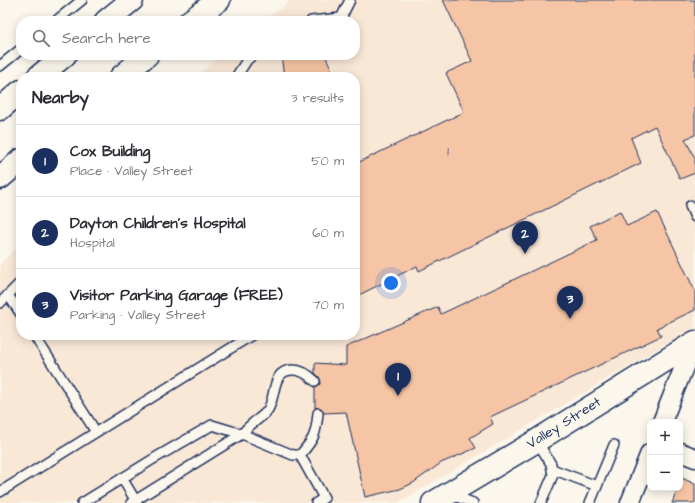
<!DOCTYPE html>
<meta charset="utf-8">
<style>
:root{--surface:#fff;--page:#f7f7f7;--text:#2b2b33;--muted:#7c7c81;--line:#e1e1e2;--accent:#1b2f5e}
body{margin:0;font-family:"Architects Daughter",sans-serif;background:var(--page);color:var(--text)}
.controls{position:absolute;right:12px;bottom:12px;display:grid;overflow:hidden;border-radius:8px;box-shadow:0 2px 10px #0003}
.controls button{width:36px;height:36px;display:grid;place-items:center;padding:0;border:0;border-bottom:1px solid var(--line);background:var(--surface);color:var(--text);font:20px sans-serif}
.you{position:absolute;left:391px;top:283px;width:14px;height:14px;margin:-10px;border:3px solid #fff;border-radius:50%;background:#1a73e8;box-shadow:0 0 0 6px #1a73e833}
.badge{display:grid;place-items:center;width:26px;height:26px;border-radius:50%;background:var(--accent);color:#fff;font-size:13px;font-weight:700}
.pin{position:absolute;translate:-50% -33px;filter:drop-shadow(0 1px 2px #0008)}
.pin::after{content:'';position:absolute;top:21px;width:14px;height:12px;background:inherit;clip-path:polygon(0 0,100% 0,50% 100%)}
.list{margin:0;padding:0;list-style:none}
h2{display:flex;justify-content:space-between;align-items:center;height:52px;margin:0;padding:0 16px;font-size:17px}
h2 small{font-size:13px;font-weight:400;color:var(--muted)}
.list li{display:grid;grid-template-columns:26px 1fr auto;gap:12px;align-items:center;box-sizing:border-box;height:72px;padding:0 16px;border-top:1px solid var(--line)}
.list b{display:block;font-size:15px;white-space:nowrap}
.list p{margin:0;font-size:13px;white-space:nowrap;color:var(--muted)}
.list em{font-size:13px;font-style:normal;color:var(--muted)}
.icon{flex:none;width:22px;height:22px;fill:none;stroke:currentColor;stroke-width:2;stroke-linecap:round;stroke-linejoin:round}
.map{position:relative;flex:none;width:695px;height:503px;overflow:hidden}
.search{position:absolute;background:var(--surface);box-shadow:0 2px 10px #0003;left:16px;top:16px;width:344px;height:44px;display:flex;align-items:center;gap:10px;box-sizing:border-box;padding:0 14px;border-radius:16px;color:var(--muted);font-size:15px}
.panel{position:absolute;background:var(--surface);box-shadow:0 2px 10px #0003;left:16px;top:72px;width:344px;height:268px;border-radius:16px}
.map>svg:first-child{display:block}
.built{fill:#fae8d7}
.building{fill:#f6c5a5;stroke:#1b2f5e}
.lines{fill:none;stroke-linecap:round;stroke-linejoin:round}
.service-casing{stroke:#1b2f5e;stroke-width:12}
.minor-casing{stroke:#1b2f5e;stroke-width:21}
.secondary-casing{stroke:#1b2f5e;stroke-width:25}
.motorway-casing{stroke:#1b2f5e;stroke-width:25}
.service{stroke:#fbf7ec;stroke-width:9}
.minor{stroke:#fbf7ec;stroke-width:18}
.secondary{stroke:#fbf7ec;stroke-width:22}
.motorway{stroke:#fbf7ec;stroke-width:22}
.labels{text-anchor:middle;dominant-baseline:central;stroke-width:3;stroke-linejoin:round;paint-order:stroke}
.number-label{font-size:12px;fill:#525470}
.street-label{font-size:14px;fill:#1b2f5e;stroke:#fbf7ec}
</style>
<div class="map">
<svg width="695" height="503" viewBox="0 0 695 503">
<rect width="100%" height="100%" fill="#fbf7ec"/>
<filter id="ink" filterUnits="userSpaceOnUse"><feTurbulence type="fractalNoise" baseFrequency=".025" numOctaves="2"/><feDisplacementMap in="SourceGraphic" scale="8" xChannelSelector="R" yChannelSelector="G"/><feConvolveMatrix kernelMatrix="1 2 1 2 8 2 1 2 1" color-interpolation-filters="sRGB"/></filter>
<g filter="url(#ink)">
<polygon class="built" points="291,0 695,0 695,327 398,503 0,503 0,264 21,244 21,335 355,335 355,77 196,77 220,55 355,55 355,21 264,21"/>
<g class="building">
<polygon points="443,0 695,0 695,135 685,139 695,158 695,173 680,179 655,126 631,138 641,163 419,271 417,266 355,297 355,164 464,112 446,73 472,61"/>
<polygon points="281,55 325,55 335,77 284,77"/>
<polygon points="620,211 627,226 657,212 695,291 695,310 657,328 661,336 490,417 493,424 470,438 476,448 441,463 413,483 400,489 365,497 346,412 324,413 321,408 315,408 315,387 319,385 321,382 319,377 315,373 315,363 346,365 346,347 438,307 441,314 597,240 590,226"/>
<polygon points="682,478 695,484 695,503 672,503 678,488 680,488"/>
</g>
<g class="lines">
<defs>
<g id="service">
<polyline points="56,21 82,0"/>
<polyline points="311,21 341,18 350,0"/>
<polyline points="0,66 21,49"/>
<polyline points="236,77 247,60 253,55"/>
<polyline points="690,206 695,217"/>
<polyline points="8,295 21,314"/>
<polyline points="0,303 21,282"/>
<polyline points="34,335 96,432"/>
<polyline points="537,441 551,464 553,475 541,503"/>
<path d="M300,455C314,439 316,435 318,413"/>
<polyline points="552,469 597,486 614,445"/>
<polyline points="122,478 137,503"/>
<polyline points="0,492 252,335"/>
<polyline points="452,495 473,503"/>
<polyline points="82,503 155,458 212,425 242,434 293,455 300,455 324,498 316,503"/>
<path d="M131,503L242,434C245,430 249,426 253,423C258,419 263,416 267,411C277,398 270,370 293,370C302,370 309,375 315,381"/>
<polyline points="590,503 597,486"/>
</g>
<g id="minor">
<polyline points="662,422 694,342"/>
<polyline points="680,452 695,458"/>
<polyline points="630,503 650,453"/>
</g>
<polyline id="secondary" points="433,503 533,443 695,342"/>
<g id="motorway">
<polyline points="106,21 132,0"/>
<polyline points="190,21 219,0"/>
<polyline points="38,77 65,55"/>
<polyline points="121,77 147,55"/>
<polyline points="0,109 21,91"/>
<polyline points="0,178 21,160"/>
</g>
</defs>
<use href="#service" class="service-casing"/>
<use href="#minor" class="minor-casing"/>
<use href="#secondary" class="secondary-casing"/>
<use href="#motorway" class="motorway-casing"/>
<use href="#service" class="service"/>
<use href="#minor" class="minor"/>
<use href="#secondary" class="secondary"/>
<use href="#motorway" class="motorway"/>
</g>
</g>
<g class="labels">
<g class="number-label">
<text x="448" y="151">1</text>
</g>
<g class="street-label">
<text transform="translate(564 423) rotate(-32)">Valley Street</text>
</g>
</g>
</svg>
<div class="controls">
<button>+</button>
<button>−</button>
</div>
<div class="you"></div>
<div class="pin badge" style="left:398px;top:396px">1</div>
<div class="pin badge" style="left:525px;top:254px">2</div>
<div class="pin badge" style="left:570px;top:319px">3</div>
<div class="search"><svg class="icon" aria-label="search" viewBox="0 0 24 24"><circle cx="10" cy="10" r="6"/><path d="M15 15l6 6"/></svg>Search here</div>
<section class="panel">
<h2>Nearby<small>3 results</small></h2>
<ul class="list">
<li><span class="badge">1</span><div><b>Cox Building</b><p>Place · Valley Street</p></div><em>50 m</em></li>
<li><span class="badge">2</span><div><b>Dayton Children’s Hospital</b><p>Hospital</p></div><em>60 m</em></li>
<li><span class="badge">3</span><div><b>Visitor Parking Garage (FREE)</b><p>Parking · Valley Street</p></div><em>70 m</em></li>
</ul>
</section>
</div>
